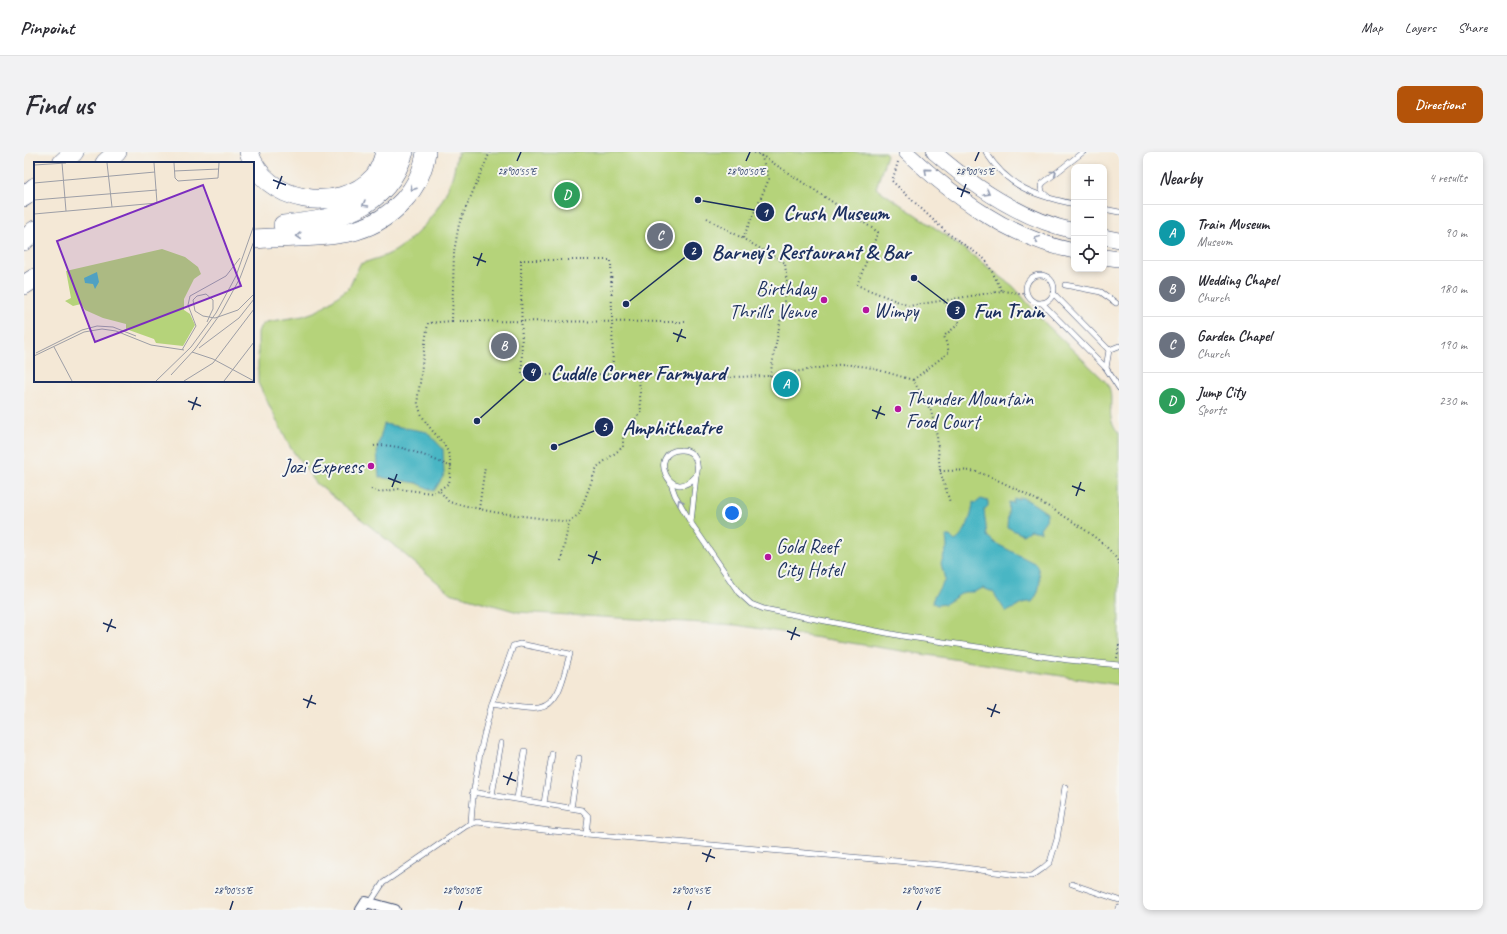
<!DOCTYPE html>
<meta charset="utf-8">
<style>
:root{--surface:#fff;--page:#f2f2f3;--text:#2b2b33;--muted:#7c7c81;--line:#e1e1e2;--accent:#b45309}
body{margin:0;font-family:Caveat,sans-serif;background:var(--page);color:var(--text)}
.controls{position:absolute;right:12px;top:12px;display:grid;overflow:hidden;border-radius:8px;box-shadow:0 2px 6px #0003}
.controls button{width:36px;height:36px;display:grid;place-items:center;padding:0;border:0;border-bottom:1px solid var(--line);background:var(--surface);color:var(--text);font:20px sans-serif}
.you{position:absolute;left:708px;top:361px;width:14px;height:14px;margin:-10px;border:3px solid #fff;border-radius:50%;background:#1a73e8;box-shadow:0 0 0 6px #1a73e833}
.badge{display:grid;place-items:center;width:26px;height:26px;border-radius:50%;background:var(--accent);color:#fff;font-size:13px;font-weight:700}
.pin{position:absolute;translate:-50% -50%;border:2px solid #fff;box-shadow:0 1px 4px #0006}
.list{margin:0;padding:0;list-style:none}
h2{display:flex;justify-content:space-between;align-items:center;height:52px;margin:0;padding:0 16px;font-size:17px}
h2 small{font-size:13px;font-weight:400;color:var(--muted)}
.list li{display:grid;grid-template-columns:26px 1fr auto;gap:12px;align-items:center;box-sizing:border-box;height:56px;padding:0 16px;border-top:1px solid var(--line)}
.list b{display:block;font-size:15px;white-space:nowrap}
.list p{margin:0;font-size:13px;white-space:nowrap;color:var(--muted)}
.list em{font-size:13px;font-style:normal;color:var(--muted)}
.icon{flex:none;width:22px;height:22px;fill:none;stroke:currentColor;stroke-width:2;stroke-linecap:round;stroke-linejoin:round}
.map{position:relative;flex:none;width:1095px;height:758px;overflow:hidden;border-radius:8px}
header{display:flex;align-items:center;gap:24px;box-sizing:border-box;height:56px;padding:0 20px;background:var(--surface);border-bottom:1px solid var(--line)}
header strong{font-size:19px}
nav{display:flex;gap:22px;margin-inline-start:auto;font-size:14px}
.intro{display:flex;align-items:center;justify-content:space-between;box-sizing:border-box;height:96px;padding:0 24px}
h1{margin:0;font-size:28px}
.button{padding:10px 18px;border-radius:8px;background:var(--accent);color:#fff;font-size:14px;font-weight:700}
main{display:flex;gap:24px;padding:0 24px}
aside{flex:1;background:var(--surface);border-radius:8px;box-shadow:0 2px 6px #0003}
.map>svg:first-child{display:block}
.green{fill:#b5d37a;stroke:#68816c}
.water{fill:#49b6c4;stroke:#327291}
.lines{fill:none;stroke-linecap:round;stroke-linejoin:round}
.service-casing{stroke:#3c4b70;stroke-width:6}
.minor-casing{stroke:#3c4b70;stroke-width:12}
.secondary-casing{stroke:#3c4b70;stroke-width:16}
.motorway-casing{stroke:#3c4b70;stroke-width:20}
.path{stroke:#3c4b70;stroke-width:2;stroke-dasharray:1 3;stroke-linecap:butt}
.service{stroke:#fff;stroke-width:5}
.minor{stroke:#fff;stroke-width:10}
.secondary{stroke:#fff;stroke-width:15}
.motorway{stroke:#fff;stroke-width:19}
.oneway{stroke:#8d97ae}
.ticks{fill:none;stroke:#1b2f5e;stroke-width:1.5}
.poi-dot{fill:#b5179e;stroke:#f6f6f2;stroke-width:1.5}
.labels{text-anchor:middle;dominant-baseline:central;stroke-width:4;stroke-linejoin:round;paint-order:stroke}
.poi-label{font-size:20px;fill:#1b2f5e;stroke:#f6f6f2;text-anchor:start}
.inset-road{fill:none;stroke:#9d9ea6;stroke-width:1}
.view{fill:#7b2cbf;fill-opacity:0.15;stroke:#7b2cbf;stroke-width:2}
.inset-edge{fill:none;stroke:#1b2f5e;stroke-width:2}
.ticks-label{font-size:10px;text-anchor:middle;fill:#1b2f5e;stroke:#f6f6f2;stroke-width:4;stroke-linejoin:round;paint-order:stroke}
.leader{fill:none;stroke:#1b2f5e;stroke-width:1.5}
.callout-dot{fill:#1b2f5e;stroke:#f6f6f2;stroke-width:1.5}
.mark-label{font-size:12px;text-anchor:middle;font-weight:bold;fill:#fff}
.callout-label{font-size:21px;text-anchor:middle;font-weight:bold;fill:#1b2f5e;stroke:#f6f6f2;stroke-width:4;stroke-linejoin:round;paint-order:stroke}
</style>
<header>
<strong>Pinpoint</strong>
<nav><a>Map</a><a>Layers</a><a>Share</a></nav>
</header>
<div class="intro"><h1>Find us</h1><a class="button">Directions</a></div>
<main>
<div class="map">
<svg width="1095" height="758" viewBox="0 0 1095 758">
<rect width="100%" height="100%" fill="#f6f6f2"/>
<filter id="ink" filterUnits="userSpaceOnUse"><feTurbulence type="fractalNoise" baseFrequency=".025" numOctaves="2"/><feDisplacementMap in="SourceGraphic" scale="8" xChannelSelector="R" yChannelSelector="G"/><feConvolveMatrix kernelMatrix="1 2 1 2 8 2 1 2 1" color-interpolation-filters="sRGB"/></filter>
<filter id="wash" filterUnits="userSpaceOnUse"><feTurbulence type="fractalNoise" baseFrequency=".012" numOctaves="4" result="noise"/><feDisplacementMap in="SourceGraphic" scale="16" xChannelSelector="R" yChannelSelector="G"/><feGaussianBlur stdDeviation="0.9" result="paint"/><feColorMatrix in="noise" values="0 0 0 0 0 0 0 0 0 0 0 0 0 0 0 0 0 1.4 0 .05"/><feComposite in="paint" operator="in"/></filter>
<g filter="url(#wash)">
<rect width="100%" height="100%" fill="#f4e8d6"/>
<path class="green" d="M434,0H861L863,3L852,36L923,84L989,134L1022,172L1084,232C1092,252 1079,263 1095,281V533L712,473L494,460L426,441L367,391L292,331L266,295L234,231V180L236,175L242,170L279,164L293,159L325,136L336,112C347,108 361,105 371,99C394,84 416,58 425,33C430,23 431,11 434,0Z"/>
<g class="water">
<polygon points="360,272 403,280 419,297 420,323 410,339 393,331 355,325 353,298"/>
<path d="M996,345C1007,349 1014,355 1023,361L1022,368L1016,376L1017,380L1006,378L999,383L983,375L985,350L989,351L990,347H995Z"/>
<path d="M957,347L964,349V354L960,358L963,384L971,391L1012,412C1018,424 1017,440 1008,450H1003L982,460L969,440L959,436L950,440H940L921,452L913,453L909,451L910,444L921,428L917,411L923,395L922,384H926L931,389C941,384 949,361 949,350L952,351Z"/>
</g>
</g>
<g filter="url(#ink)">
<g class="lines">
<defs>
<g id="service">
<path d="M962,0C983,35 1012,44 1050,52"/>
<polyline points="1024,45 1018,40 1017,34 1019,31 1059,0"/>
<polyline points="1080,57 1095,60"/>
<circle cx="1016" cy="137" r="14"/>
<polyline points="1041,133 1077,140 1092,151"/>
<polyline points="1029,141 1085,198 1095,194"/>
<polyline points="1018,151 1082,216 1095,236"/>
<polyline points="1082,216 1085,198"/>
<polyline points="646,329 651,343 667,371 715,441 727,452 740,457 878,484 1044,508 1095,513"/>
<path d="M667,370L672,324C676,312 671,297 656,298C623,299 646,354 672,324"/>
<polyline points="448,640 558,658 564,664 562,682"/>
<polyline points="468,643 477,591"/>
<polyline points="493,646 501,599"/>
<polyline points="520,651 528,602"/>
<polyline points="547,656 555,606"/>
<path d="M447,671C449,631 457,591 468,552C474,533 483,514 489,494L496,492L546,502C540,520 537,552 515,556C506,558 479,553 468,551"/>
<polyline points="1048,732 1095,748"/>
<polyline points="346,751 359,731 442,674 453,670 528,679 918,713 1002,724 1008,724 1018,717 1026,710 1033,687 1041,635"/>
<polyline points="1094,758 1095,756"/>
</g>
<polyline id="minor" points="337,758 342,750 371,758"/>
<g id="secondary">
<path d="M882,0C929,44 985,86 1050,99"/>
<path d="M910,0C950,35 997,67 1050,79"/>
<polyline points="1080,85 1095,88"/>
<polyline points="1080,105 1095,107"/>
</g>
<g id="motorway">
<path d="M225,0C240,51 315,63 350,25C355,19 359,8 361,0"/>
<polyline points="38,11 50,0"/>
<polyline points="81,11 93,0"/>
<polyline points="0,45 11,35"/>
<path d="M259,73C313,68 362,58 380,0"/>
<path d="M229,87C260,85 304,86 333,78C369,67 397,37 402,0"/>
<polyline points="0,89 11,78"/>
<polyline points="0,133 11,126"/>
</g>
</defs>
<use href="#service" class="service-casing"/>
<use href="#minor" class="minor-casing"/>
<use href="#secondary" class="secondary-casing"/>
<use href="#motorway" class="motorway-casing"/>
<g class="path">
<path d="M466,0L435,72L430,100L428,169L404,171C401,191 398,211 396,231C395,238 393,246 394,252C403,288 434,285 425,331L415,338L425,350L469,360L545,370L555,362L573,315L599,295V282L617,260L615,225"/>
<polyline points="737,3 854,80 833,133 885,154 978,139 1003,142"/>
<polyline points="874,10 868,29 922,80 962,108 978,139"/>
<polyline points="683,66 761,111 763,133 746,224"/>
<polyline points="719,86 745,27 737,3 729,0"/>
<polyline points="428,169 662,170"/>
<polyline points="589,222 587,108 497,108 498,223 589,222 663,226 746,224 819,212 844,215 889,228 907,259 913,284 916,319 926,350"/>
<polyline points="889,228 925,200 920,184 936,171 920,150"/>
<path d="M350,294C375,290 405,306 428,315"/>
<path d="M916,319C928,319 945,317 956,321C984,330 1087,385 1095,412"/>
<polyline points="347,337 355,340 375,337 408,341 415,338"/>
<polyline points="455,357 461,314"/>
<polyline points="537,409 545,370"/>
<polyline points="1093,506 1095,493"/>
</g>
<use href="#service" class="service"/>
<use href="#minor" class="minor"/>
<use href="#secondary" class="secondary"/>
<use href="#motorway" class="motorway"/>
</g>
<defs><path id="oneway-chevron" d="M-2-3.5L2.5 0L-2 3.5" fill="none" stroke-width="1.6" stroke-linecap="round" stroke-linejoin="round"/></defs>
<g class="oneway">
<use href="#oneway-chevron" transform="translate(903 19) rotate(-139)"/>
<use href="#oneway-chevron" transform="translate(1030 21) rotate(-38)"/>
<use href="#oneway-chevron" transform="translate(389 36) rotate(123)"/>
<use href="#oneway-chevron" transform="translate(963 41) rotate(31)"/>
<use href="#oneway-chevron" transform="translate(341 52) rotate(150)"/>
<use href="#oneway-chevron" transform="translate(275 84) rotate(176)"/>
<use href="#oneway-chevron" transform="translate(1013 87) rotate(-158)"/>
<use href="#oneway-chevron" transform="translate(656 350) rotate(-120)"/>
</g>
</g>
<path class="ticks" d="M493,9L497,0M722,9L726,0M951,9L955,0M249,28L262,33M933,36L946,41M253,37L258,24M937,45L942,32M449,105L462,110M453,114L458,101M649,181L662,186M653,190L658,177M164,249L177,254M168,258L173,245M848,258L861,263M852,267L857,254M364,326L377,331M1048,334L1061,339M368,335L373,322M1052,344L1057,330M564,403L577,408M568,412L573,399M79,471L92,476M763,479L776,484M83,480L88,467M767,488L772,475M279,547L292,552M283,556L288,543M963,556L976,561M967,565L972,552M479,624L492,629M483,633L488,620M678,701L691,706M682,710L687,697M206,758L209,749M435,758L438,749M664,758L667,749M893,758L897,749"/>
<g class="poi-dot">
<circle cx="800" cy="148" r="4"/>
<circle cx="842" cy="158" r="4"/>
<circle cx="874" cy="257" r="4"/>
<circle cx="347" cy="314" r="4"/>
<circle cx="744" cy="405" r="4"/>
</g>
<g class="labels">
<g class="poi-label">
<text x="792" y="136" text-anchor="end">Birthday<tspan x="792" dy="23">Thrills Venue</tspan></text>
<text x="850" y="158">Wimpy</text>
<text x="882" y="246">Thunder Mountain<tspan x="882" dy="23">Food Court</tspan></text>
<text x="339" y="314" text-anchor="end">Jozi Express</text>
<text x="752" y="394">Gold Reef<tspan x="752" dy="23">City Hotel</tspan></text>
</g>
</g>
<g transform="translate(10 10)">
<rect width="220" height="220" fill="#f4e8d6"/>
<path d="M128,87L151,95L164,105L167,112L160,117L150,137V148L156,152L161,163L149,184L122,181L120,177L92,167V162L69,156L51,148L47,142L39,144L31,139L37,136L32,109Z" fill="#b5d37a"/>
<path d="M63,110L65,120L61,127L59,122L51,121L50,116Z" fill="#49b6c4"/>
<path class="inset-road" d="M28,1L32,49M73,1L78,45M140,1L141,16L144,19L184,16L185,1M0,3L32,1M140,9L185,7M0,21L121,10M0,38L123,28M0,52L123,41L120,1M173,160L177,151L179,147V138L172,132L163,134L159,138L161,149L169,154L181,156L204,148L220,132M20,185L38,219M165,186L205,156L220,137M148,188L162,164L154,143L156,134L192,114L206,96M158,190L179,197L220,219M2,191L48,168L63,164L79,165L102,174M0,194L50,170L68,167L82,169L117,183L150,188M137,213L161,187L187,151L206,116L220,79M122,219L157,185L182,151L202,114L220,63M150,219L179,201L220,147M190,219L220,180"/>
<path class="view" d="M169,23L207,124L61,180L23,79Z"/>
<rect width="220" height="220" class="inset-edge"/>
</g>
<g class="ticks-label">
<text x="493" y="23">28°00'55"E</text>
<text x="722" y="23">28°00'50"E</text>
<text x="951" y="23">28°00'45"E</text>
<text x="209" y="742">28°00'55"E</text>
<text x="438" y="742">28°00'50"E</text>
<text x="667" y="742">28°00'45"E</text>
<text x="897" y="742">28°00'40"E</text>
</g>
<path class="leader" d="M674 48L741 60M602 152L669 99M890 126L932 158M453 269L508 220M530 295L580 275"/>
<g class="callout-dot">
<circle cx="674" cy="48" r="4"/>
<circle cx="602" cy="152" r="4"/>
<circle cx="890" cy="126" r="4"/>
<circle cx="453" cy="269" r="4"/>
<circle cx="530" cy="295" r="4"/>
<circle cx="741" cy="60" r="10"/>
<circle cx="669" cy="99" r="10"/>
<circle cx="932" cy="158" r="10"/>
<circle cx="508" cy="220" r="10"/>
<circle cx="580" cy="275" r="10"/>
</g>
<g class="mark-label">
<text x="741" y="65">1</text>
<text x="669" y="103">2</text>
<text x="932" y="162">3</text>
<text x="508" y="224">4</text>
<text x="580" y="279">5</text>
</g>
<g class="callout-label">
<text x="812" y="68">Crush Museum</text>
<text x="787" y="107">Barney's Restaurant &amp; Bar</text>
<text x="985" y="166">Fun Train</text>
<text x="614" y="228">Cuddle Corner Farmyard</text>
<text x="648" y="282">Amphitheatre</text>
</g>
</svg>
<div class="controls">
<button>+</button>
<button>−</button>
<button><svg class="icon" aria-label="locate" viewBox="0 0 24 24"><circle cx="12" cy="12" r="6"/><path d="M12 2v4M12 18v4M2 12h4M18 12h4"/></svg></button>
</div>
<div class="you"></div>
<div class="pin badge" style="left:762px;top:232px;background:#0f9aa8">A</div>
<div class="pin badge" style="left:480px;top:194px;background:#6b7280">B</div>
<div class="pin badge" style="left:636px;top:84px;background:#6b7280">C</div>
<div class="pin badge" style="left:543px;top:43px;background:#2e9e5b">D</div>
</div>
<aside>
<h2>Nearby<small>4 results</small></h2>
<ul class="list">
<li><span class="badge" style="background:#0f9aa8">A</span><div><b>Train Museum</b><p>Museum</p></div><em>90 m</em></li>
<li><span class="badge" style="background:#6b7280">B</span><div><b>Wedding Chapel</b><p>Church</p></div><em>180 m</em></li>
<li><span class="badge" style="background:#6b7280">C</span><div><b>Garden Chapel</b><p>Church</p></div><em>190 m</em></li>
<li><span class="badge" style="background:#2e9e5b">D</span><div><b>Jump City</b><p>Sports</p></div><em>230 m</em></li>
</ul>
</aside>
</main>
